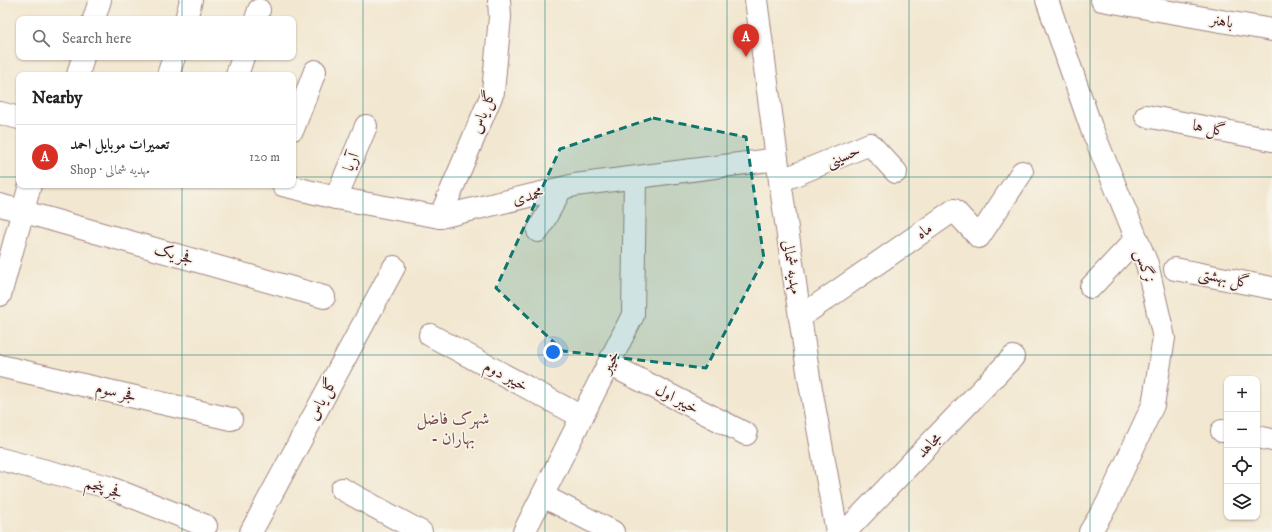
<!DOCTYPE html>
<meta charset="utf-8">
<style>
:root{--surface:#fff;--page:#f6f6f6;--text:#222;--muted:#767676;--line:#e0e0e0;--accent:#d93025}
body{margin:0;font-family:"IM FELL DW Pica",Amiri,serif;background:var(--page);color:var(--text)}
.controls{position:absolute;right:12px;bottom:12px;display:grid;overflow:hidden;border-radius:8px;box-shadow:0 1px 3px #0004}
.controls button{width:36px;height:36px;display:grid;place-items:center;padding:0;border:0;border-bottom:1px solid var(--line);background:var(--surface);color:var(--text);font:20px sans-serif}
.you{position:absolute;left:553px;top:352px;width:14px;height:14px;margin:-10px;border:3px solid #fff;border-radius:50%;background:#1a73e8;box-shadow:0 0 0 6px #1a73e833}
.badge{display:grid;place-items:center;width:26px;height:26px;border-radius:50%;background:var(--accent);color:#fff;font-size:13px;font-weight:700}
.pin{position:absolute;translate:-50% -33px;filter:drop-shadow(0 1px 2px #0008)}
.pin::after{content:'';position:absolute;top:21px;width:14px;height:12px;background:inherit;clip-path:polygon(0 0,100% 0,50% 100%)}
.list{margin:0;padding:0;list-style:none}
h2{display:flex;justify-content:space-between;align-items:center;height:52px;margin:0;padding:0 16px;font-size:17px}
h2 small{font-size:13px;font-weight:400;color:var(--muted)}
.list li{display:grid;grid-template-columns:26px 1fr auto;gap:12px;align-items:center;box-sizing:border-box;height:64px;padding:0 16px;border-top:1px solid var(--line)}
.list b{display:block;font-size:15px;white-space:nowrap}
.list p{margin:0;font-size:13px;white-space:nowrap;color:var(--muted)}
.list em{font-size:13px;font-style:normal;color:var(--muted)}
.icon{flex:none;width:22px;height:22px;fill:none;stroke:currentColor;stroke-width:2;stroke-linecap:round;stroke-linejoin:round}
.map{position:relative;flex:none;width:1272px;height:532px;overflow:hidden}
.search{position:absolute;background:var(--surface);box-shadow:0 1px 3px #0004;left:16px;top:16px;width:280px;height:44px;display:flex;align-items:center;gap:10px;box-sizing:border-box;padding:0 14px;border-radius:8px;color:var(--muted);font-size:15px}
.panel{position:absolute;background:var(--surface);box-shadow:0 1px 3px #0004;left:16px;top:72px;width:280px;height:116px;border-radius:8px}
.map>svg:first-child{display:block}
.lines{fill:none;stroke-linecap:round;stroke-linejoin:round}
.minor-casing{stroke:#9e837e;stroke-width:24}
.minor{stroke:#fff;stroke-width:22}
.marked{fill:#0f766e;fill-opacity:0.2;stroke:#0f766e;stroke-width:3;stroke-dasharray:8 5;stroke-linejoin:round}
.grid{fill:none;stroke:#0f766e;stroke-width:1;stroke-opacity:0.55}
.labels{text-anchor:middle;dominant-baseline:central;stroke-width:3.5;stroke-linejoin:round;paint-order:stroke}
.street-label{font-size:16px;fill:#4a1f2b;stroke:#f7f3e8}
.neighbourhood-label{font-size:17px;fill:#78484b;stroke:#f7f3e8}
</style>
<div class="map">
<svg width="1272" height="532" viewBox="0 0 1272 532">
<rect width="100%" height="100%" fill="#f7f3e8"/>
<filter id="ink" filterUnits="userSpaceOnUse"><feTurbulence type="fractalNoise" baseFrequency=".025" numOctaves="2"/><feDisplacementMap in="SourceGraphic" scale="8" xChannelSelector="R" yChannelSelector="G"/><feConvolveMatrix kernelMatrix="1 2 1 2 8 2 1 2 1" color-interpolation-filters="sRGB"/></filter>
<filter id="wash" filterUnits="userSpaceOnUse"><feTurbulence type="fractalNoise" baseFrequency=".012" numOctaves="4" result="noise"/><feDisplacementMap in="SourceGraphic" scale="16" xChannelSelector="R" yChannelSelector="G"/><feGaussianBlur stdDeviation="0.9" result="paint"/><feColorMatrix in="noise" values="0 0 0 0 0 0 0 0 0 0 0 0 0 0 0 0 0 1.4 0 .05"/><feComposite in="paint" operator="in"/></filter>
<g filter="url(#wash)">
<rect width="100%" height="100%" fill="#f2e7d0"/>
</g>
<g filter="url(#ink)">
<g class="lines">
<defs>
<g id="minor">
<polyline points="756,0 780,181 809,378 837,532"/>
<polyline points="1047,0 1091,127 1147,264 1164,338 1153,405 1107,504 1090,532"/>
<polyline points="1102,0 1272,30"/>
<polyline points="94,19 100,0"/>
<polyline points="186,19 191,0"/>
<polyline points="256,19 259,10"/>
<polyline points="78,75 83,57"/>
<polyline points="168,75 174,57"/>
<polyline points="237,75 243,57"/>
<polyline points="0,113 19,118"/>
<polyline points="1146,116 1272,140"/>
<polyline points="293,129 315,71"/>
<polyline points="780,181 870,144 896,172"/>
<polyline points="283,185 336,198 440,217 575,185 777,159"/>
<polyline points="336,198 366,126"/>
<polyline points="0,205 324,297"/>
<polyline points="440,217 493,92 500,17 499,0"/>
<polyline points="538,231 561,189"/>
<polyline points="1175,269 1272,288"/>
<polyline points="1091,287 1136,239"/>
<polyline points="0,295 30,185"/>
<polyline points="800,317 954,210 979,237 1022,172"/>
<polyline points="430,335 582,417"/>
<polyline points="609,364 746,434"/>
<polyline points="0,366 231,419"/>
<polyline points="1222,431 1227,431"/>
<polyline points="1257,437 1272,440"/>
<polyline points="0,459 108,487 206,526"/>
<polyline points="342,489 421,532"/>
<polyline points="543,496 613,532"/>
<polyline points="251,532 394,267"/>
<polyline points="524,532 633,315 635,178"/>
<polyline points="845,532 1013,357"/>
</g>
</defs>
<use href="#minor" class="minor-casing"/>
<use href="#minor" class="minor"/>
</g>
</g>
<path class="marked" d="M653,118L746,137L764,259L706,368L563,351L496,288L560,149Z"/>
<path class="grid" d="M182,0V19M363,0V532M545,0V532M727,0V532M909,0V532M1090,0V532M182,57V75M0,177H19M293,177H1272M182,185V532M0,355H1272"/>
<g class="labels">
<g class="street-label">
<text transform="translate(1222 21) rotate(10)">باهنر</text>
<text transform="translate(483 112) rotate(-70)">گل یاس</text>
<text transform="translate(1209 128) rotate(11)">گل ها</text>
<text transform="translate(843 156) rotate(-22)">حسینی</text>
<text transform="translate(351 162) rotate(-68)">آریا</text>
<text transform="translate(528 196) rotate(-13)">محمدی</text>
<text transform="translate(924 231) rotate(-35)">ماه</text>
<text transform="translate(174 254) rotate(16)">فجر یک</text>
<text transform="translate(1145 266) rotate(72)">نرگس</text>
<text transform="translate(792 267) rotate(81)">مهدیه شمالی</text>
<text transform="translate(1224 278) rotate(11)">گل بهشتی</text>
<text transform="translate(610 362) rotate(-63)">خیبر</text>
<text transform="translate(506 376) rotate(28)">خیبر دوم</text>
<text transform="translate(116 392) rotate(13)">فجر سوم</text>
<text transform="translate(322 399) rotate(-62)">گل یاس</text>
<text transform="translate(677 399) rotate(27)">خیبر اول</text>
<text transform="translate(929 445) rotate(-46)">مجاهد</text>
<text transform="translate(104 488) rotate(18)">فجر پنجم</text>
</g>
<g class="neighbourhood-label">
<text x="453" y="419">شهرک فاضل<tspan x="453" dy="20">- بهاران</tspan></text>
</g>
</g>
</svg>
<div class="controls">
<button>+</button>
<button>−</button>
<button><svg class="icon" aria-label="locate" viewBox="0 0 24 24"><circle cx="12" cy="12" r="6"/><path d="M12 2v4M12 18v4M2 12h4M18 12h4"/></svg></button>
<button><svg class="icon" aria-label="layers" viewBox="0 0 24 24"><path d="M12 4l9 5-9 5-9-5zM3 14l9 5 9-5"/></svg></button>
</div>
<div class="you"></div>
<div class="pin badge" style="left:746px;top:57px">A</div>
<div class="search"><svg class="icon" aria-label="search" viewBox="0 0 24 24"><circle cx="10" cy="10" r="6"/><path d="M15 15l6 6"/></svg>Search here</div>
<section class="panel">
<h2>Nearby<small></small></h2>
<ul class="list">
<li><span class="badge">A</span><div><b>تعمیرات موبایل احمد</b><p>Shop · مهدیه شمالی</p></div><em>120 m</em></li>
</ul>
</section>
</div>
